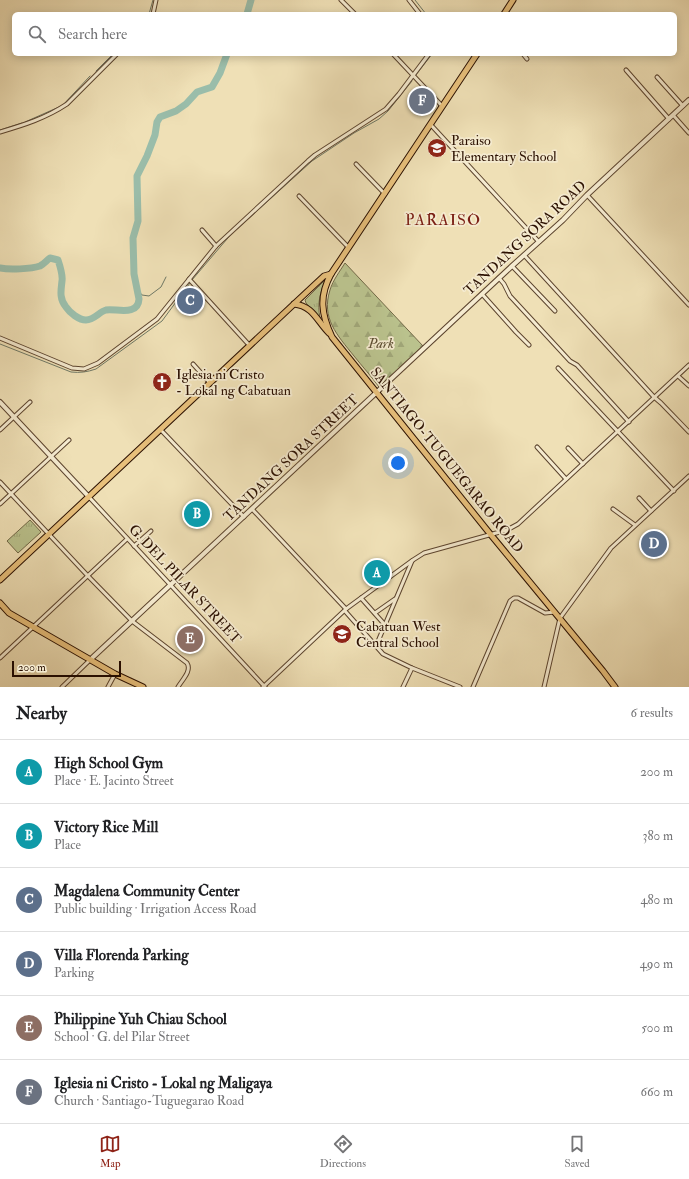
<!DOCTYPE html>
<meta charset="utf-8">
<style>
:root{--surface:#fff;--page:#f6f6f6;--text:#202124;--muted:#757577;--line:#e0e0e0;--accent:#8f2418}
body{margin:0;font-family:"IM FELL Double Pica",serif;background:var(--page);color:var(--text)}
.scale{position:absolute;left:12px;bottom:10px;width:109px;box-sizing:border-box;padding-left:4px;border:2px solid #2b1001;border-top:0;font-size:11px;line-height:14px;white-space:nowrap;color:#2b1001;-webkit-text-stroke:3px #f5ebd0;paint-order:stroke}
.you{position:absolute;left:398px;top:463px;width:14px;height:14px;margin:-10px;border:3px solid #fff;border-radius:50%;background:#1a73e8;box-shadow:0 0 0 6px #1a73e833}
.badge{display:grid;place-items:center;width:26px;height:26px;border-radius:50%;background:var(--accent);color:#fff;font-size:13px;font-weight:700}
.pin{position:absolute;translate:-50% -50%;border:2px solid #fff;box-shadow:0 1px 4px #0006}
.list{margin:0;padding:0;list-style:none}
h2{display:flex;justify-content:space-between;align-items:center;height:52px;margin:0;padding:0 16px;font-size:17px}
h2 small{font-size:13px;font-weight:400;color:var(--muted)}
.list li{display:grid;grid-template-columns:26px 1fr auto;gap:12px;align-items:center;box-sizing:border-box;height:64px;padding:0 16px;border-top:1px solid var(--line)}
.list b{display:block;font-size:15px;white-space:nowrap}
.list p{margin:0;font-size:13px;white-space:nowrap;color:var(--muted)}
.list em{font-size:13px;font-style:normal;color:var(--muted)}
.icon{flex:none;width:22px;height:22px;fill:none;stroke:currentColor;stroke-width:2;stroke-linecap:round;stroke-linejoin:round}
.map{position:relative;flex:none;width:689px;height:687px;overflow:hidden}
.search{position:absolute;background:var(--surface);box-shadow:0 2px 10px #0003;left:12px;right:12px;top:12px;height:44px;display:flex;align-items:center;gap:10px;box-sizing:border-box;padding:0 14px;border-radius:6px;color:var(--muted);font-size:15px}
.sheet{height:436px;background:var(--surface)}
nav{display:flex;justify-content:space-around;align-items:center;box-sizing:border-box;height:56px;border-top:1px solid var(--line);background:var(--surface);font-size:11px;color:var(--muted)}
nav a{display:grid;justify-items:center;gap:2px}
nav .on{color:var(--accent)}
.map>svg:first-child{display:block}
.grass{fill:url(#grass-tufts);stroke:#726947}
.forest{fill:url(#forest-firs);stroke:#726947}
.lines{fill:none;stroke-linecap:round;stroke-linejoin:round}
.stream{stroke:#6e7866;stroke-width:1}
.river{stroke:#9abdaa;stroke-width:7}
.minor-casing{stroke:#5c442e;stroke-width:5}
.tertiary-casing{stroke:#5c442e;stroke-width:6}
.trunk-casing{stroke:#2b1001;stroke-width:7}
.minor{stroke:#f5ebd0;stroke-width:3}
.tertiary{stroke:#f5ebd0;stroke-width:4}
.trunk{stroke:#e8c07b;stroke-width:5}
.labels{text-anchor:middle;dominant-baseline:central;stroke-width:3.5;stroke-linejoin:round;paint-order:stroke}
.poi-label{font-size:14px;fill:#2b1001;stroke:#f5ebd0;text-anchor:start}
.street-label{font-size:14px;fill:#2b1001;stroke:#f5ebd0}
.park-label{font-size:14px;font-style:italic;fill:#5d4e32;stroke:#f5ebd0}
.quarter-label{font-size:16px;letter-spacing:1px;fill:#7a1f14;stroke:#f5ebd0}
</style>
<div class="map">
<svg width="689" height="687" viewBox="0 0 689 687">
<defs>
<pattern id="grass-tufts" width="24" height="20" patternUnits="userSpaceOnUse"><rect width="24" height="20" fill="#bac28d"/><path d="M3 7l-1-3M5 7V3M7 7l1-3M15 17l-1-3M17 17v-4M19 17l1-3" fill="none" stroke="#a0a678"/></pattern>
<pattern id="forest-firs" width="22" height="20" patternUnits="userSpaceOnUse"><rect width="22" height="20" fill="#bac28d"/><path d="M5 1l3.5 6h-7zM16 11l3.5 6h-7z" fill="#a0a678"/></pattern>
</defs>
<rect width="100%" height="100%" fill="#efe0b6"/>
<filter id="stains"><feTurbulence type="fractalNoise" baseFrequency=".005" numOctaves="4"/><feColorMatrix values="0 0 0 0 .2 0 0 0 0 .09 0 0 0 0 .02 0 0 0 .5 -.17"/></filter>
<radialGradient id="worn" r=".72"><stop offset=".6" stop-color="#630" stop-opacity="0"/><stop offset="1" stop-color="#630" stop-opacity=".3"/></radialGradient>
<g class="grass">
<path d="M326,279C320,293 317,303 320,318L306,303L305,300Z"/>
<polygon points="30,520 41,532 18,553 7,541"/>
</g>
<path class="forest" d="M345,263L423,346L379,387C371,376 362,366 354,356C337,335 321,318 330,290C333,280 340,271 345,263Z"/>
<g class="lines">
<g class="stream">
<polyline points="415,0 426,14"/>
<polyline points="149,14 153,0"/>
<polyline points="96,71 113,54"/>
<polyline points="416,75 432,54"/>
<polyline points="62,106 90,76"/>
<polyline points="25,122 59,107"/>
<polyline points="0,130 22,123"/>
<polyline points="237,229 312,161 354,133 379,119 388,111 412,81"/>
<polyline points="192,280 221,246 234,231"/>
<polyline points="138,290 142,295 149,296 161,287 166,277"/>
<path d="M0,344L71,372C80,373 87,372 96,369L162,321L190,283"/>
</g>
<g class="river">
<polyline points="247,14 251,0"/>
<path d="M0,268C9,270 31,269 40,266C44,264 46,261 50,258L58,260C60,266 63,275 62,281C61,290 59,299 66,307C70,313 79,320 86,320C94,320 99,312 106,310C115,308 138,317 139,299L134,274L133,238L138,221L137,176L147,156L155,135L157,122L160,117L176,111L186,104L197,92L212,87L220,73L227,54"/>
</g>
<defs>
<g id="minor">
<polyline points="341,0 355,14"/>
<polyline points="409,0 420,14"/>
<polyline points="153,14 156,0"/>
<polyline points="393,54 442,106"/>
<polyline points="523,54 527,59"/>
<polyline points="626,70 669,119"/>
<polyline points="657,77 683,106"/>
<polyline points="673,115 689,133"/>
<polyline points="431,125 539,242"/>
<path d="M0,132C24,125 46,118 67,104L117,54"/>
<polyline points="356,164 385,194"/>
<polyline points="587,195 689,305"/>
<polyline points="299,196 349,248"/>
<polyline points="202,230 216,246"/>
<polyline points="524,255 654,397 661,403 689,432"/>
<polyline points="512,266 555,311"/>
<polyline points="499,278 504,284 510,296 570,361 577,365 629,422"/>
<polyline points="189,279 250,346"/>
<polyline points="482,294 516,332 529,345"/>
<polyline points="0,338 72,368 84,369 98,363 157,319 216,246 308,161 315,155 386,109 399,94 429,54"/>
<polyline points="193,364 210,383"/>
<polyline points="558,368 674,491"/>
<polyline points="678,376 689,386"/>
<polyline points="160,429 244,517"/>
<polyline points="0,430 30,402"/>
<polyline points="537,447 566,479"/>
<polyline points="568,448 583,464"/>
<path d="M0,482L87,575L132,621L187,663C192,671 182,680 178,687"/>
<polyline points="89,497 265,687"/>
<polyline points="639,498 651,511"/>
<polyline points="0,504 69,440"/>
<polyline points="252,509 346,609"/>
<polyline points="613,509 635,525"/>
<polyline points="134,546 151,531"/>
<polyline points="361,598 385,625"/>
<polyline points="345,611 383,654 412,668 460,687"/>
<polyline points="375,613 395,599"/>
<polyline points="376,646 412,561"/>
<polyline points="0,658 127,539"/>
<polyline points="62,687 91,659"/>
<polyline points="108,687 115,674"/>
<polyline points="263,687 346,609 413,560 424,553 507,530 518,524 689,365"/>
<polyline points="403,687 412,668"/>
<polyline points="473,687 510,601 514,598 518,598 545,613 555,612"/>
<polyline points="544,687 560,618 611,548 689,476"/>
</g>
<g id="tertiary">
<polyline points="0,402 89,497"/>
<polyline points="91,659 512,266 563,220 587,195 689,100"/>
</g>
<g id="trunk">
<polyline points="504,14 513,0"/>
<path d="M477,54L331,274C319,296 321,314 332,337L491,535L603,671L615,687"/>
<path d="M294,304C313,306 317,321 329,333"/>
<polyline points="0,580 294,304 324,276 331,274"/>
<polyline points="0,603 9,613 115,674 143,687"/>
</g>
</defs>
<use href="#minor" class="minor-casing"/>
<use href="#tertiary" class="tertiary-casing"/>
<use href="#trunk" class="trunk-casing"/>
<use href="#minor" class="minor"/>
<use href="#tertiary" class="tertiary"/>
<use href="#trunk" class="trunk"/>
</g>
<defs>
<symbol id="school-disc" viewBox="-11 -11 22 22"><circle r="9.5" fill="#8f2418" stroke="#f5ebd0"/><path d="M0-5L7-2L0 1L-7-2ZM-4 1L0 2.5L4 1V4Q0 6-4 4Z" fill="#fff"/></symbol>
<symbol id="church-disc" viewBox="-11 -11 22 22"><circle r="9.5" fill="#8f2418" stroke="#f5ebd0"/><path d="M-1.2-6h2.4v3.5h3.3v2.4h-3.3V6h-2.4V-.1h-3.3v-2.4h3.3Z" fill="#fff"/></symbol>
</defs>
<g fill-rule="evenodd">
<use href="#school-disc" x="426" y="137" width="22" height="22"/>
<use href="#church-disc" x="151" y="371" width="22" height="22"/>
<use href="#school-disc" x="331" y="623" width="22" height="22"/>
</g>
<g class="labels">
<g class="poi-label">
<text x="451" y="140">Paraiso<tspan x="451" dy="16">Elementary School</tspan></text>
<text x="176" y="374">Iglesia ni Cristo<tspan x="176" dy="16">- Lokal ng Cabatuan</tspan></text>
<text x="356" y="626">Cabatuan West<tspan x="356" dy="16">Central School</tspan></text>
</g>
<g class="street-label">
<text transform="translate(525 238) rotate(-43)">TANDANG SORA ROAD</text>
<text transform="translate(291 458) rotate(-43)">TANDANG SORA STREET</text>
<text transform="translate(447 460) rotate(51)">SANTIAGO-TUGUEGARAO ROAD</text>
<text transform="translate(185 584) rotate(47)">G. DEL PILAR STREET</text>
</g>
<g class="park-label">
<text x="381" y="343">Park</text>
</g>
<g class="quarter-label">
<text x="443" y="220">PARAISO</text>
</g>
</g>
<rect width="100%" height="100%" filter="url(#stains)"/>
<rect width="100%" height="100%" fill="url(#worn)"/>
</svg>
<div class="scale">200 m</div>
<div class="you"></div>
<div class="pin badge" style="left:377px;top:573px;background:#0f9aa8">A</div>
<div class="pin badge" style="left:197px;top:514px;background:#0f9aa8">B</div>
<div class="pin badge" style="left:190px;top:301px;background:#5c6f8a">C</div>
<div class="pin badge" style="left:654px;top:544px;background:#5c6f8a">D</div>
<div class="pin badge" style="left:190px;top:639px;background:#8d6e63">E</div>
<div class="pin badge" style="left:422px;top:101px;background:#6b7280">F</div>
<div class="search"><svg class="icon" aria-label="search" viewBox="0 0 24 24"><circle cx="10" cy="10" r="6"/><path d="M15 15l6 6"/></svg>Search here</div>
</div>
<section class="sheet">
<h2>Nearby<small>6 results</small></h2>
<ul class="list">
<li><span class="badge" style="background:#0f9aa8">A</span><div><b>High School Gym</b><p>Place · E. Jacinto Street</p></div><em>200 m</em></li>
<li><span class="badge" style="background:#0f9aa8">B</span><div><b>Victory Rice Mill</b><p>Place</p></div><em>380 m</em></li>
<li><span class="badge" style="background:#5c6f8a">C</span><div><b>Magdalena Community Center</b><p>Public building · Irrigation Access Road</p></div><em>480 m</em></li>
<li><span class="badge" style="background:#5c6f8a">D</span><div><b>Villa Florenda Parking</b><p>Parking</p></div><em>490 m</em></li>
<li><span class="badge" style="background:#8d6e63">E</span><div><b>Philippine Yuh Chiau School</b><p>School · G. del Pilar Street</p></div><em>500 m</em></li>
<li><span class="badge" style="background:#6b7280">F</span><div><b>Iglesia ni Cristo - Lokal ng Maligaya</b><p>Church · Santiago-Tuguegarao Road</p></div><em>660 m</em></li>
</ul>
</section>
<nav>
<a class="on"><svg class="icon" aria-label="map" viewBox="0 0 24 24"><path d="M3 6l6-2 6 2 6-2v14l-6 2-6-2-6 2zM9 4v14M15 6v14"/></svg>Map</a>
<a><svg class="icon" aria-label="directions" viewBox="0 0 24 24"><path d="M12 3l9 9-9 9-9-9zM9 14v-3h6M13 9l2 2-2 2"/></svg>Directions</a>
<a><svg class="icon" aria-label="saved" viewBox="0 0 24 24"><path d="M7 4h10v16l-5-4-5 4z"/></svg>Saved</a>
</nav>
